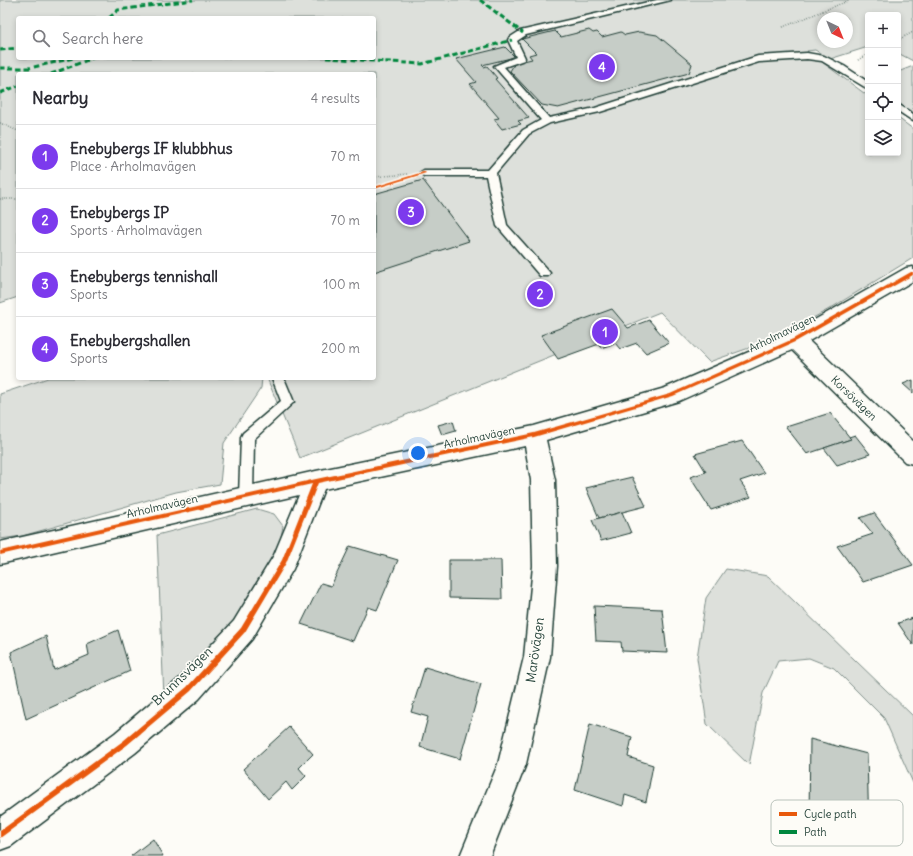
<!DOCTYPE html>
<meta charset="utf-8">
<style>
:root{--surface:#fff;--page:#f2f2f3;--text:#2b2b33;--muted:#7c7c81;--line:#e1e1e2;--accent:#7c3aed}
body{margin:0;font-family:Delius,sans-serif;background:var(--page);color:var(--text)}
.controls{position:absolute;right:12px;top:12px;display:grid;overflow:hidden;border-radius:4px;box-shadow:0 2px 6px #0003}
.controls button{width:36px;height:36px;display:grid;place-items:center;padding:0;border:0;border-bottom:1px solid var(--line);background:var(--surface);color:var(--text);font:20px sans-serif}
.compass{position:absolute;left:817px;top:12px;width:36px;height:36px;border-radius:50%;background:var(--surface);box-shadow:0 2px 6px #0003;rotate:137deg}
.you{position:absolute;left:418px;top:453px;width:14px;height:14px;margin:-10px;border:3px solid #fff;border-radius:50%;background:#1a73e8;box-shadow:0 0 0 6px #1a73e833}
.badge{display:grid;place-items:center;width:26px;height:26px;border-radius:50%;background:var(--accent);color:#fff;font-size:13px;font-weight:700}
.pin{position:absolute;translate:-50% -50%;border:2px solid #fff;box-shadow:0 1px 4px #0006}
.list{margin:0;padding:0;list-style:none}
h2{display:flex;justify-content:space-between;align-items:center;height:52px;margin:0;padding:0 16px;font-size:17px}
h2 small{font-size:13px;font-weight:400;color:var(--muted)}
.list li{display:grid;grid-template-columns:26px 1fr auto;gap:12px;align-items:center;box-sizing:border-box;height:64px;padding:0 16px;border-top:1px solid var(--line)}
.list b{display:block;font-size:15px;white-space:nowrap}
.list p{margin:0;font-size:13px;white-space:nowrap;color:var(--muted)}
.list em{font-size:13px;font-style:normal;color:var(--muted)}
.icon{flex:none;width:22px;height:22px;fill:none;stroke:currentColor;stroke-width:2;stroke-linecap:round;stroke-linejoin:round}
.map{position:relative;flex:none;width:913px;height:856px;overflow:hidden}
.search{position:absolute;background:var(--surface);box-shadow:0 2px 6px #0003;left:16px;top:16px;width:360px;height:44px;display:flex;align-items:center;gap:10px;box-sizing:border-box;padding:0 14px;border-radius:4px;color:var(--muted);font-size:15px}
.panel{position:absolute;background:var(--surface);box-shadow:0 2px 6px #0003;left:16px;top:72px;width:360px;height:308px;border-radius:4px}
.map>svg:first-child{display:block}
.green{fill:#dde0db;stroke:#7e8e88;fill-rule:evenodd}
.building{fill:#c6cdc7;stroke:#1f3d34}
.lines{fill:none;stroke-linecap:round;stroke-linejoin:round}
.lane-casing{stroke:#1f3d34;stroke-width:3}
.street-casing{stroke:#1f3d34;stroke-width:3}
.path{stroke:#1f3d34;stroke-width:1.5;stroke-dasharray:0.5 2;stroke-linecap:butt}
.lane{fill:#fdfcf7;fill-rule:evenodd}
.street{fill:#fdfcf7;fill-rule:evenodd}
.quiet{stroke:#00873e;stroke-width:3;stroke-dasharray:5.5 3;stroke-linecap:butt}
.cycleway-casing{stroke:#fdfcf7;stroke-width:3}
.cycleway{fill:#e8590c;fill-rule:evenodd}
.labels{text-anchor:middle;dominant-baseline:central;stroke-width:3.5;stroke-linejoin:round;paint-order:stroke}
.street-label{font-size:11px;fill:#1f3d34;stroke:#fdfcf7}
.near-street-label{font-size:13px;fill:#1f3d34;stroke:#fdfcf7}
.key{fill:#fdfcf7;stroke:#bac3bc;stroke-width:1}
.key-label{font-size:11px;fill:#1f3d34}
</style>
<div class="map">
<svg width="913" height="856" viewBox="0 0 913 856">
<rect width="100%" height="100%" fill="#fdfcf7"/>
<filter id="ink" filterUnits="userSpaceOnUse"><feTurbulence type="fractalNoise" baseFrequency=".025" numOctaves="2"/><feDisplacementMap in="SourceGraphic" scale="8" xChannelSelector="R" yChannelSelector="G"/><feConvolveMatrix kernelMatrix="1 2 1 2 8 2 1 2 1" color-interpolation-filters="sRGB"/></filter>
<g filter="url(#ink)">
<g class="green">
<path d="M0,0H913V61L898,53V15H868V47L830,59L815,50L807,51L868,96V153H898V118L913,129V258L831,308L775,339L709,362L660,312L300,458L267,378H374V74H18V297L0,303ZM18,18H374V58H18ZM823,18H847V42H823Z"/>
<polygon points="913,66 913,114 898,103 898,72"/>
<polygon points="48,378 262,378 261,388 224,443 220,484 176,492 22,536 0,539 0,394"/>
<polygon points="257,509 274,514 283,526 280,542 252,595 222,638 164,698 157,535"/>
<polygon points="726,569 768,576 913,716 913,783 884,718 834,668 809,658 778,661 763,693 749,765 707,724 697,658 706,598"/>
</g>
<g class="building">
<polygon points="589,30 593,33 597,32 602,37 621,32 625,35 639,32 657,35 692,64 689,73 558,108 542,105 510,71 515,63 532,59 529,55 536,53 522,39 555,31 561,37"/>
<polygon points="505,47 515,57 482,65 484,67 487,66 497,78 495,79 529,118 518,121 521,124 502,129 494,119 499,118 470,84 476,82 456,59"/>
<polygon points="423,180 469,241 374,272 374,194"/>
<polygon points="612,309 628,328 649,320 669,343 646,353 637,343 620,349 615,343 601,348 599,344 558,359 541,335"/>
<polygon points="913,380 913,393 903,384"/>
<polygon points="830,413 851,439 807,454 786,427"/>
<polygon points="453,421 456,431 442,435 438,425"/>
<polygon points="855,435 870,454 837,465 824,448 851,439 849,437"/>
<polygon points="742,441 764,473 740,481 751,497 711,510 690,477 706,472 695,454"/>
<polygon points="632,477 646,506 599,518 586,488"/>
<polygon points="622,512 631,533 601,541 592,520"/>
<polygon points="874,513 913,565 863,582 837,546 873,534 860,518"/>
<polygon points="350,546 398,560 377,610 368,607 353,641 301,624 321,583 331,586"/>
<polygon points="449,560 501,560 502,599 449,598"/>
<polygon points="594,606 662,609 667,653 622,651 621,642 596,641"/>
<polygon points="913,618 913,645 898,623"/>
<polygon points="118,630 130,671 26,719 11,652 46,636 54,670 89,655 87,644"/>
<polygon points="425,667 481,684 460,759 420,747 428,717 411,712"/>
<polygon points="590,724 632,737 628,757 653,765 646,802 625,795 623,806 575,790"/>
<polygon points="289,727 313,754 299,768 306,776 292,790 286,782 268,799 243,769"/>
<polygon points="810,739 867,754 869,833 809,816"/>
<polygon points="153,839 163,856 131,856"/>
</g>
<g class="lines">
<defs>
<g id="lane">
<polygon points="657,0 671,0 526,35 517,41 525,58 524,60 504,67 549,118 595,108 758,56 807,53 824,56 844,66 868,82 868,89 822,61 807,59 759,62 600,112 550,123 529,134 496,173 507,225 550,273 548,276 540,276 497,226 486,176 424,176 419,173 424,170 488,170 523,130 541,120 494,66 516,57 508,40 509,38 520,31"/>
<polygon points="898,104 913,114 913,121 898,111"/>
<polygon points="272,378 284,378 294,402 254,439 253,497 251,501 246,503 241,501 239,497 241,437 243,433 281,401"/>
</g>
<polygon id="street" points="913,267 913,281 809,341 913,441 913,464 905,462 792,350 679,401 546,440 555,480 557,566 550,657 526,764 490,856 460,856 498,764 524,657 533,566 531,480 525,446 324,489 293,569 252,639 199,699 135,753 11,846 0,850 0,817 115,733 179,679 234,621 274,555 299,495 0,564 0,542 316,471 534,426 665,388 788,335 906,268"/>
</defs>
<use href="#lane" class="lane-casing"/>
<use href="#street" class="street-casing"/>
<g class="path">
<polyline points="783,27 850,0"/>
<polyline points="898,40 913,32"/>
<polyline points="858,60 868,54"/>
<polyline points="0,123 18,131"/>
<polyline points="374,177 407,174"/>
<polyline points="0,199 18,199"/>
</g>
<use href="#lane" class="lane"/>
<use href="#street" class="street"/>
<g class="quiet">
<polyline points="480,0 523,33"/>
<polyline points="109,18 118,10 193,0"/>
<polyline points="0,50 18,48"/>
<polyline points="326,58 422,64 512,40"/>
<polyline points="0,68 29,68 74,58"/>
<polyline points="51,74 93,58"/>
<polyline points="0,93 18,86"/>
</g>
<defs>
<g id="cycleway">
<polygon points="423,172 425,172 426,173 374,189 374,187"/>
<polygon points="911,272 913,272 913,275 797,341 673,396 534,437 318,483 286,563 245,632 191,691 127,745 0,838 0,831 123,741 187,687 241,628 282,560 312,484 0,555 0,551 316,479 534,433 670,394 793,339"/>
</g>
</defs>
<use href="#cycleway" class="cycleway-casing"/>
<use href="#cycleway" class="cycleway"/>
</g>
</g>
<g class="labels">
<g class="street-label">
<text transform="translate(782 333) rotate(-26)">Arholmavägen</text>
<text transform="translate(854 398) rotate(44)">Korsövägen</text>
<text transform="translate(479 437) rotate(-12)">Arholmavägen</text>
<text transform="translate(162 506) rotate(-13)">Arholmavägen</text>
</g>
<g class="near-street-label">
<text transform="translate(535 650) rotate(-82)">Marövägen</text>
<text transform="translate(182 676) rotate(-44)">Brunnsvägen</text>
</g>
</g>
<rect x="771" y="800" width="132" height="46" rx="6" class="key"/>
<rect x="779" y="812" width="18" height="4" fill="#e8590c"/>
<rect x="779" y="830" width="18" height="4" fill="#00873e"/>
<g class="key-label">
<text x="804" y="818">Cycle path</text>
<text x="804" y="836">Path</text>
</g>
</svg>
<div class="controls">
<button>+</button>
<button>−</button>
<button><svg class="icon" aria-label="locate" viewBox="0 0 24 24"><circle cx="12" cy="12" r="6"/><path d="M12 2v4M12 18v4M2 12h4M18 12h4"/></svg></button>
<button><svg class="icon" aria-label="layers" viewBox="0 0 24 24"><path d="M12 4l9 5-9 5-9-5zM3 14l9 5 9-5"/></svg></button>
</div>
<svg class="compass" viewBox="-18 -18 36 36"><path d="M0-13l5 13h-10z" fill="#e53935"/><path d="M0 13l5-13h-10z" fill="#7c7c81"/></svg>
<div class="you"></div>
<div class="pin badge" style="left:605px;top:332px">1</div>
<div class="pin badge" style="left:540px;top:294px">2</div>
<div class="pin badge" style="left:411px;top:212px">3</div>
<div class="pin badge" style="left:602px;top:67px">4</div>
<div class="search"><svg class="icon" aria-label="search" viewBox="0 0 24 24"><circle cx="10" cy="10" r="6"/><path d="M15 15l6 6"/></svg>Search here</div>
<section class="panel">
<h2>Nearby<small>4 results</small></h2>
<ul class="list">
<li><span class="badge">1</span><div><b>Enebybergs IF klubbhus</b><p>Place · Arholmavägen</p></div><em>70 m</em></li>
<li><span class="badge">2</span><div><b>Enebybergs IP</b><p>Sports · Arholmavägen</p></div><em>70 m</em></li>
<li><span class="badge">3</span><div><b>Enebybergs tennishall</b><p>Sports</p></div><em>100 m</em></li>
<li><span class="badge">4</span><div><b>Enebybergshallen</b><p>Sports</p></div><em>200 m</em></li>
</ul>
</section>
</div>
